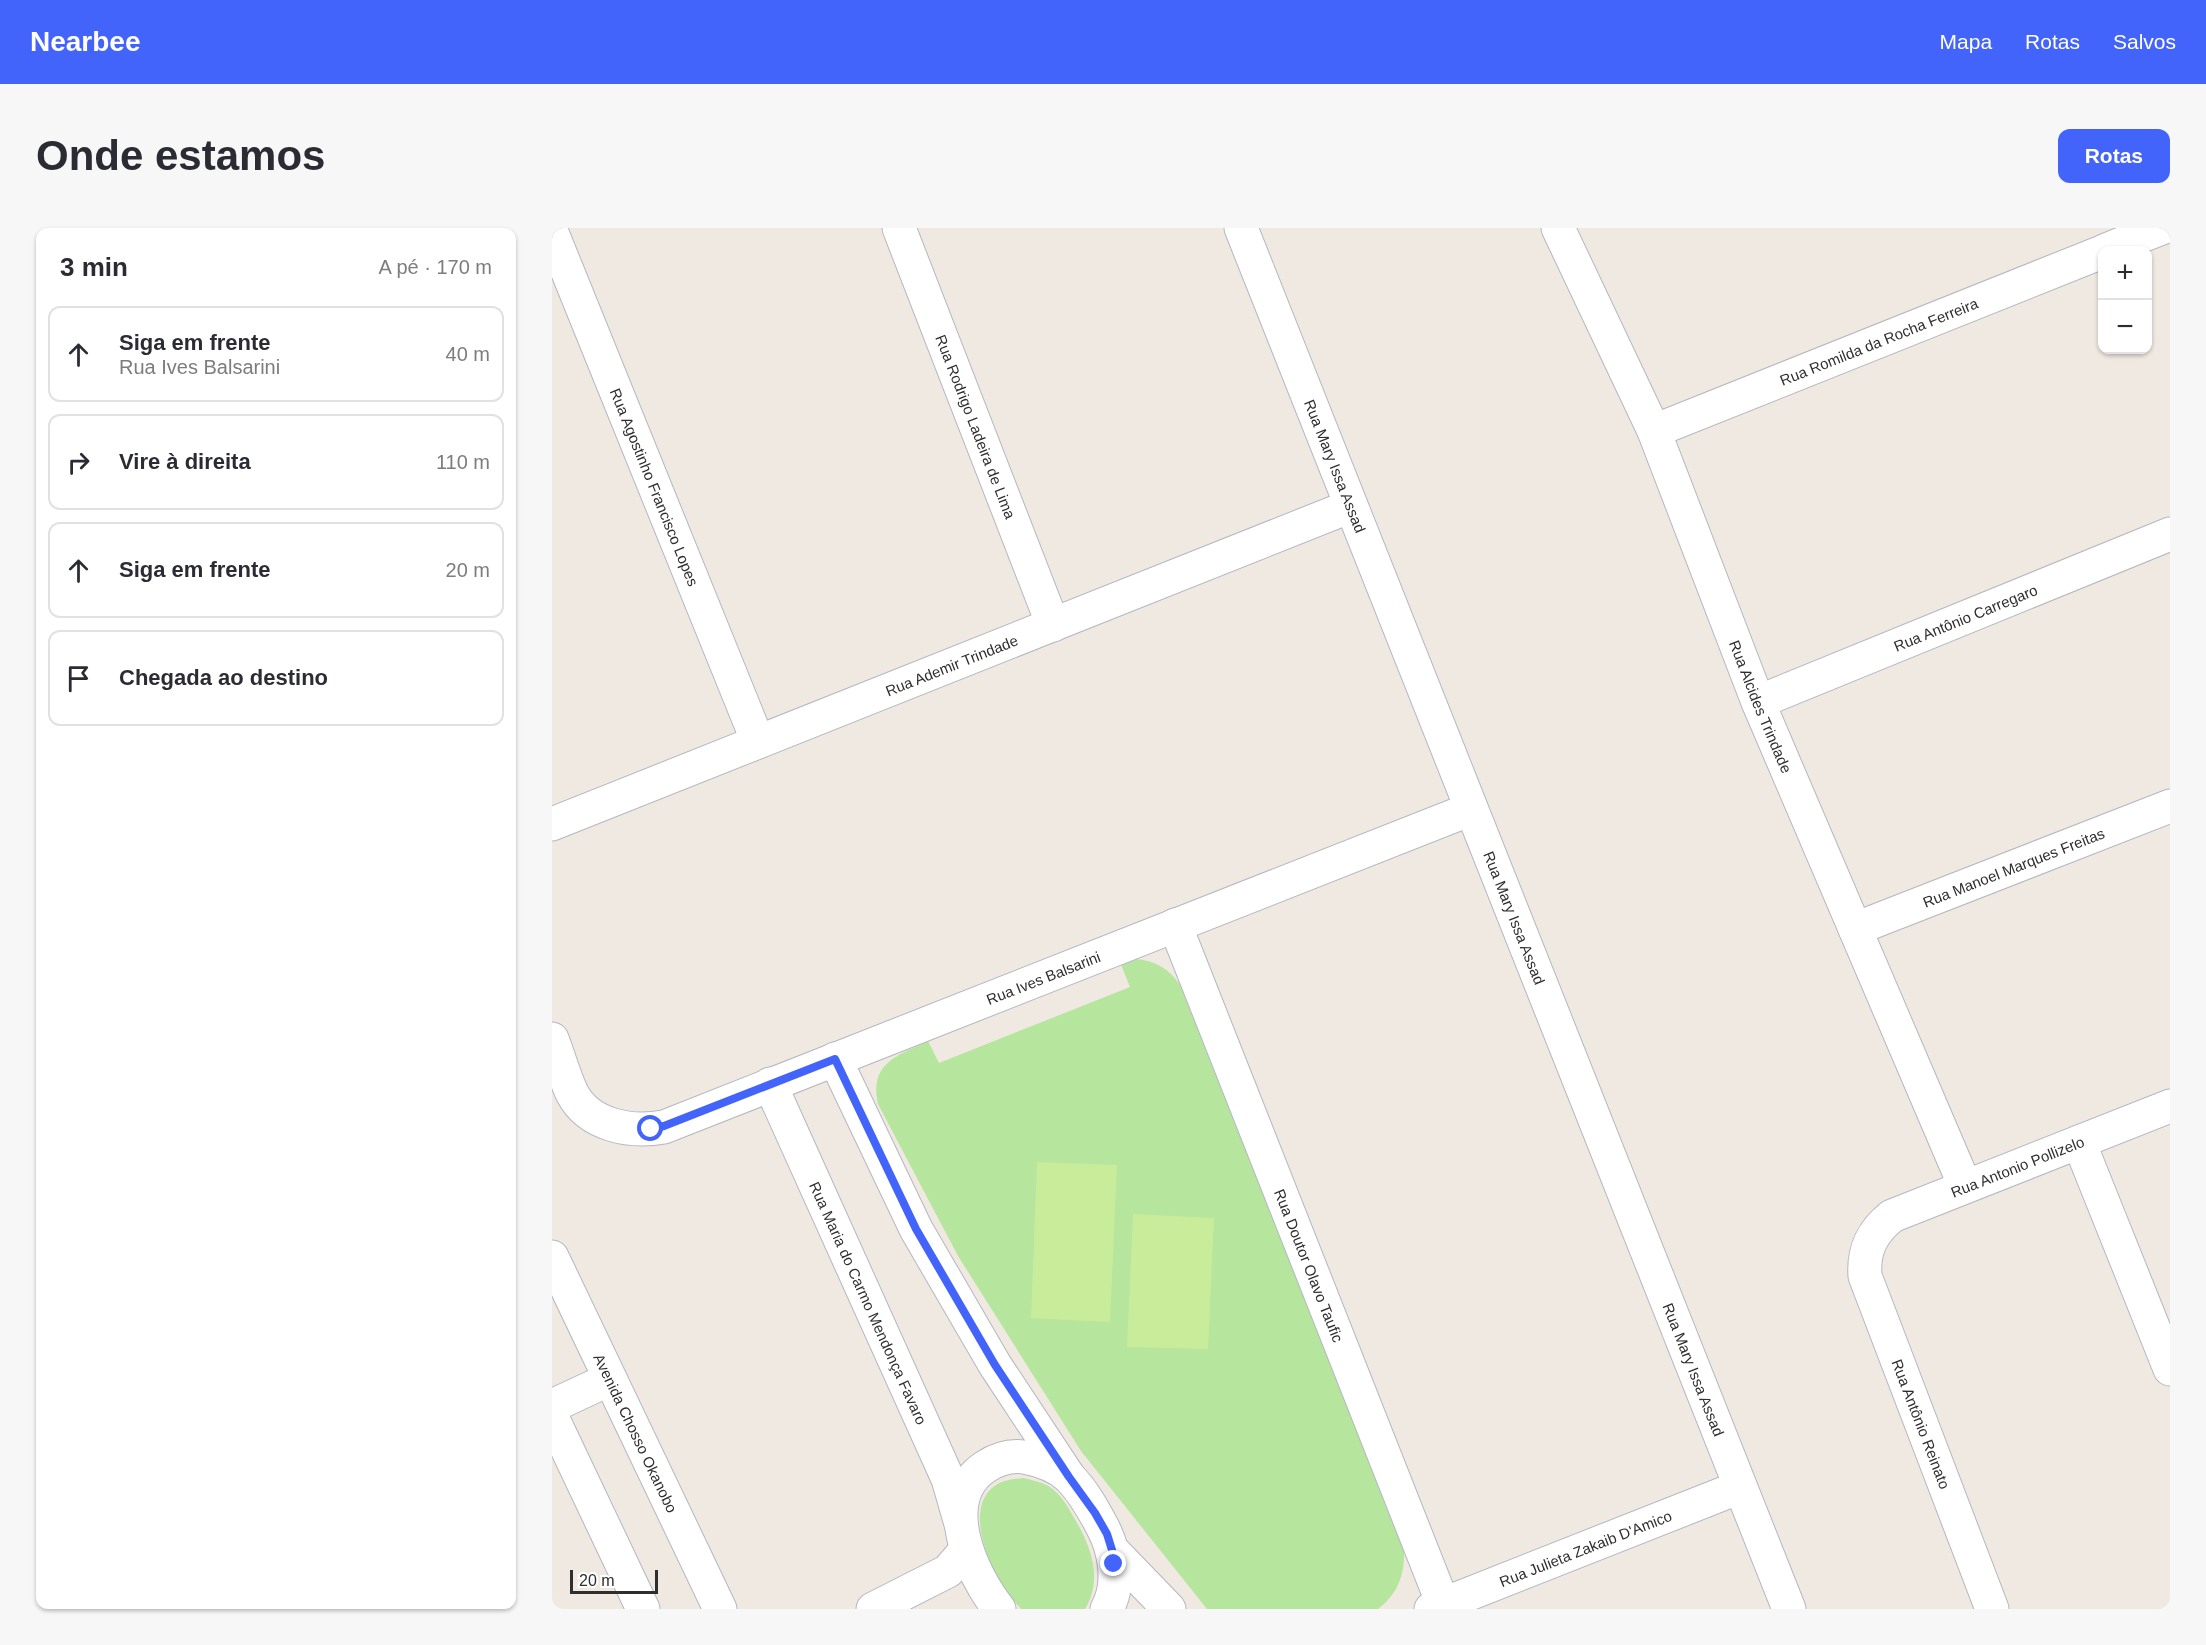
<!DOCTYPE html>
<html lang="pt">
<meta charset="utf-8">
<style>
:root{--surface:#fff;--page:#f7f7f7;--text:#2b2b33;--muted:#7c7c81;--line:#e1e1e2;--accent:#4264fb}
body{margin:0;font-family:Arial,sans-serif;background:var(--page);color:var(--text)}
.controls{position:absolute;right:18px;top:18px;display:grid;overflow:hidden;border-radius:12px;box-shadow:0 2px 4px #0004}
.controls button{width:54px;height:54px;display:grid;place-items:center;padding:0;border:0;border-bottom:2px solid var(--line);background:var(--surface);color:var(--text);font:30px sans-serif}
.scale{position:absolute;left:18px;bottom:15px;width:88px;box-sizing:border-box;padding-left:6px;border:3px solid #2e2e2e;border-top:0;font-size:16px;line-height:21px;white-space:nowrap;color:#2e2e2e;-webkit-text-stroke:4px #fff;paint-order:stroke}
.stop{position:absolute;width:18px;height:18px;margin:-14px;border:4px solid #4264fb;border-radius:50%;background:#fff}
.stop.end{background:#4264fb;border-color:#fff;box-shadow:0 2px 6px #0008}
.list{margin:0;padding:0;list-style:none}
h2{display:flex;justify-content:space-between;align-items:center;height:78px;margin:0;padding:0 24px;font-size:26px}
h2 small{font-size:20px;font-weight:400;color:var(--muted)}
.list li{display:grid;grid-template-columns:39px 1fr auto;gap:18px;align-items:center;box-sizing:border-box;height:96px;margin:0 12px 12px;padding:0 12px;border:2px solid var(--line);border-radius:12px}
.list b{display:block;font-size:22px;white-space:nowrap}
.list p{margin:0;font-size:20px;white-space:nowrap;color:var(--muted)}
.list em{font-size:20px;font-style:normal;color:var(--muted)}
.icon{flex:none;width:33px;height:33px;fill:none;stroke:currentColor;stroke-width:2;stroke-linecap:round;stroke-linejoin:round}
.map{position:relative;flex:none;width:1618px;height:1381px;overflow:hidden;border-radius:12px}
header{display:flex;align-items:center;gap:36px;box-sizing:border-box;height:84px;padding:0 30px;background:var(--accent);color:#fff}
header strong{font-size:28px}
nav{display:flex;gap:33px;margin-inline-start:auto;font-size:21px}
.intro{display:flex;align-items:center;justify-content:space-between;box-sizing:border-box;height:144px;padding:0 36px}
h1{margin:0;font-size:42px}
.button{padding:15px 27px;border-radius:12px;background:var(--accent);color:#fff;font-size:21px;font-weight:700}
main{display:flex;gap:36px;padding:0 36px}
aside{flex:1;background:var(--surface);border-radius:12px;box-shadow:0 2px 4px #0004}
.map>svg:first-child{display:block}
.green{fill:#b6e59e}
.pitch{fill:#c9ec9a}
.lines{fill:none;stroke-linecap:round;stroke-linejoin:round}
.minor-casing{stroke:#b4b7c1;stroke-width:35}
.minor{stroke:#fff;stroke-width:33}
.route{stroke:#4264fb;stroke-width:8}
.labels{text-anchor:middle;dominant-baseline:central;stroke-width:6;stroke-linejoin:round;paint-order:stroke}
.street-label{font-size:15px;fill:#2e2e2e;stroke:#fff}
</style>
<header>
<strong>Nearbee</strong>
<nav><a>Mapa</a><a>Rotas</a><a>Salvos</a></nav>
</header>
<div class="intro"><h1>Onde estamos</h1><a class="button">Rotas</a></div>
<main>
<aside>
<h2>3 min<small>A pé · 170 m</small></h2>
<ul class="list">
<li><svg class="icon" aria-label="ahead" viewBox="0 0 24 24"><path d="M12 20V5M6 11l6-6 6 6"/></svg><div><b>Siga em frente</b><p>Rua Ives Balsarini</p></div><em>40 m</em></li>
<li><svg class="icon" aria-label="right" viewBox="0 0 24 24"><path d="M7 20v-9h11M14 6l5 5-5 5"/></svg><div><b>Vire à direita</b></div><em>110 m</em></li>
<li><svg class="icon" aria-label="ahead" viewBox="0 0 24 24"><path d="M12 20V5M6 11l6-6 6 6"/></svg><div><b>Siga em frente</b></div><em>20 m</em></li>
<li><svg class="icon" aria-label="arrive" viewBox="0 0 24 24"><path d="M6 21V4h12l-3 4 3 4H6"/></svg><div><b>Chegada ao destino</b></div></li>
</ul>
</aside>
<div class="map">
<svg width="1618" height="1381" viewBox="0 0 1618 1381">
<rect width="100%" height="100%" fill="#efe9e1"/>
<g class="green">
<path d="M583,731C603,732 617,741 628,757L852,1322C853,1346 846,1366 826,1381H655L529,1223L406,1028L326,876C317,835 345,828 376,813L387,835L578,759L568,734Z"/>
<path d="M471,1250C480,1252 490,1254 498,1259C508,1266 515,1277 521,1288C538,1316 552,1350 533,1381H469C463,1374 456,1367 451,1359C435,1334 412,1277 444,1257C452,1252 462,1251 471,1250Z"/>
</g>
<g class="pitch">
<polygon points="485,934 565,937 558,1094 479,1090"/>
<polygon points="581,986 662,990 656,1121 575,1119"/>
</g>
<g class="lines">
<defs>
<g id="minor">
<path id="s1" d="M347,0L501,397"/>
<path id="s2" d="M689,0L1237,1381"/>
<path id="s3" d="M1006,0L1102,203L1206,474L1413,958"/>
<path id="s4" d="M0,5L206,514"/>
<polyline points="1554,22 1610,0"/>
<path id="s5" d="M1102,203L1550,24"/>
<path id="s6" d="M1206,474L1618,306"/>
<path id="s7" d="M0,596L799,278"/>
<path id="s8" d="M623,697L891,1376"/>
<path id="s9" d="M1303,701L1618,578"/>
<path id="s10" d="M0,811C7,829 12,848 20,865C37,898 79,905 112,899L919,581"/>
<polyline points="283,831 364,1001 443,1137 517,1249"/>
<path id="s11" d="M218,856L396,1251L409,1296"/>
<polyline points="1527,914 1618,1141"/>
<path id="s12" d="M0,1029L168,1381"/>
<polyline points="0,1178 58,1151"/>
<polyline points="0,1189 91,1381"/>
<polyline points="560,1322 617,1381"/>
<polyline points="321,1381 396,1343 414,1322"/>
<path d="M447,1381C419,1346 385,1271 433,1239C445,1231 457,1227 472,1229C488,1232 505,1238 517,1249C531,1263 541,1281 550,1298C563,1322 569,1356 555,1381"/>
<path id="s13" d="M879,1381L1188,1259"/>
<path id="s14" d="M1440,1381L1313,1048C1311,1022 1320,1004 1340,988L1618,878"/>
</g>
</defs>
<use href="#minor" class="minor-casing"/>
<use href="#minor" class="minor"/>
</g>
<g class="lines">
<polyline class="route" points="99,901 112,898 283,831 364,1001 443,1137 517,1249 543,1285 555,1306 560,1322 562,1336"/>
</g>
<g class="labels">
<g class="street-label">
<text stroke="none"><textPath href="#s5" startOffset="242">Rua Romilda da Rocha Ferreira</textPath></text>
<text stroke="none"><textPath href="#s1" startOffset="213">Rua Rodrigo Ladeira de Lima</textPath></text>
<text stroke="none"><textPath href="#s2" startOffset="256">Rua Mary Issa Assad</textPath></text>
<text stroke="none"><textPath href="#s4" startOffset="274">Rua Agostinho Francisco Lopes</textPath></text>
<text stroke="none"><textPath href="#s6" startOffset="224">Rua Antônio Carregaro</textPath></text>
<text stroke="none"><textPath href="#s7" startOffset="430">Rua Ademir Trindade</textPath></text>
<text stroke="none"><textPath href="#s3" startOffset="520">Rua Alcides Trindade</textPath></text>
<text stroke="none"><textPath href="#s9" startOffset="170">Rua Manoel Marques Freitas</textPath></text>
<text stroke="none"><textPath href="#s2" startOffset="742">Rua Mary Issa Assad</textPath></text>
<text stroke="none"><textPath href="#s10" startOffset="570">Rua Ives Balsarini</textPath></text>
<text stroke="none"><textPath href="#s14" startOffset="560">Rua Antonio Pollizelo</textPath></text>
<text stroke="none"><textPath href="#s8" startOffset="366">Rua Doutor Olavo Taufic</textPath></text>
<text stroke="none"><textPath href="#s11" startOffset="240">Rua Maria do Carmo Mendonça Favaro</textPath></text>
<text stroke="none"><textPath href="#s2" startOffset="1228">Rua Mary Issa Assad</textPath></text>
<text transform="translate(1369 1196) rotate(69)">Rua Antônio Reinato</text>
<text stroke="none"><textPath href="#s12" startOffset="195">Avenida Chosso Okanobo</textPath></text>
<text stroke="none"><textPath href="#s13" startOffset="166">Rua Julieta Zakaib D'Amico</textPath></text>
</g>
</g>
</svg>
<div class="controls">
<button>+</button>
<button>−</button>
</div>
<div class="scale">20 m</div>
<div class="stop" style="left:99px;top:901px"></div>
<div class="stop end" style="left:562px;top:1336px"></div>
</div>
</main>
